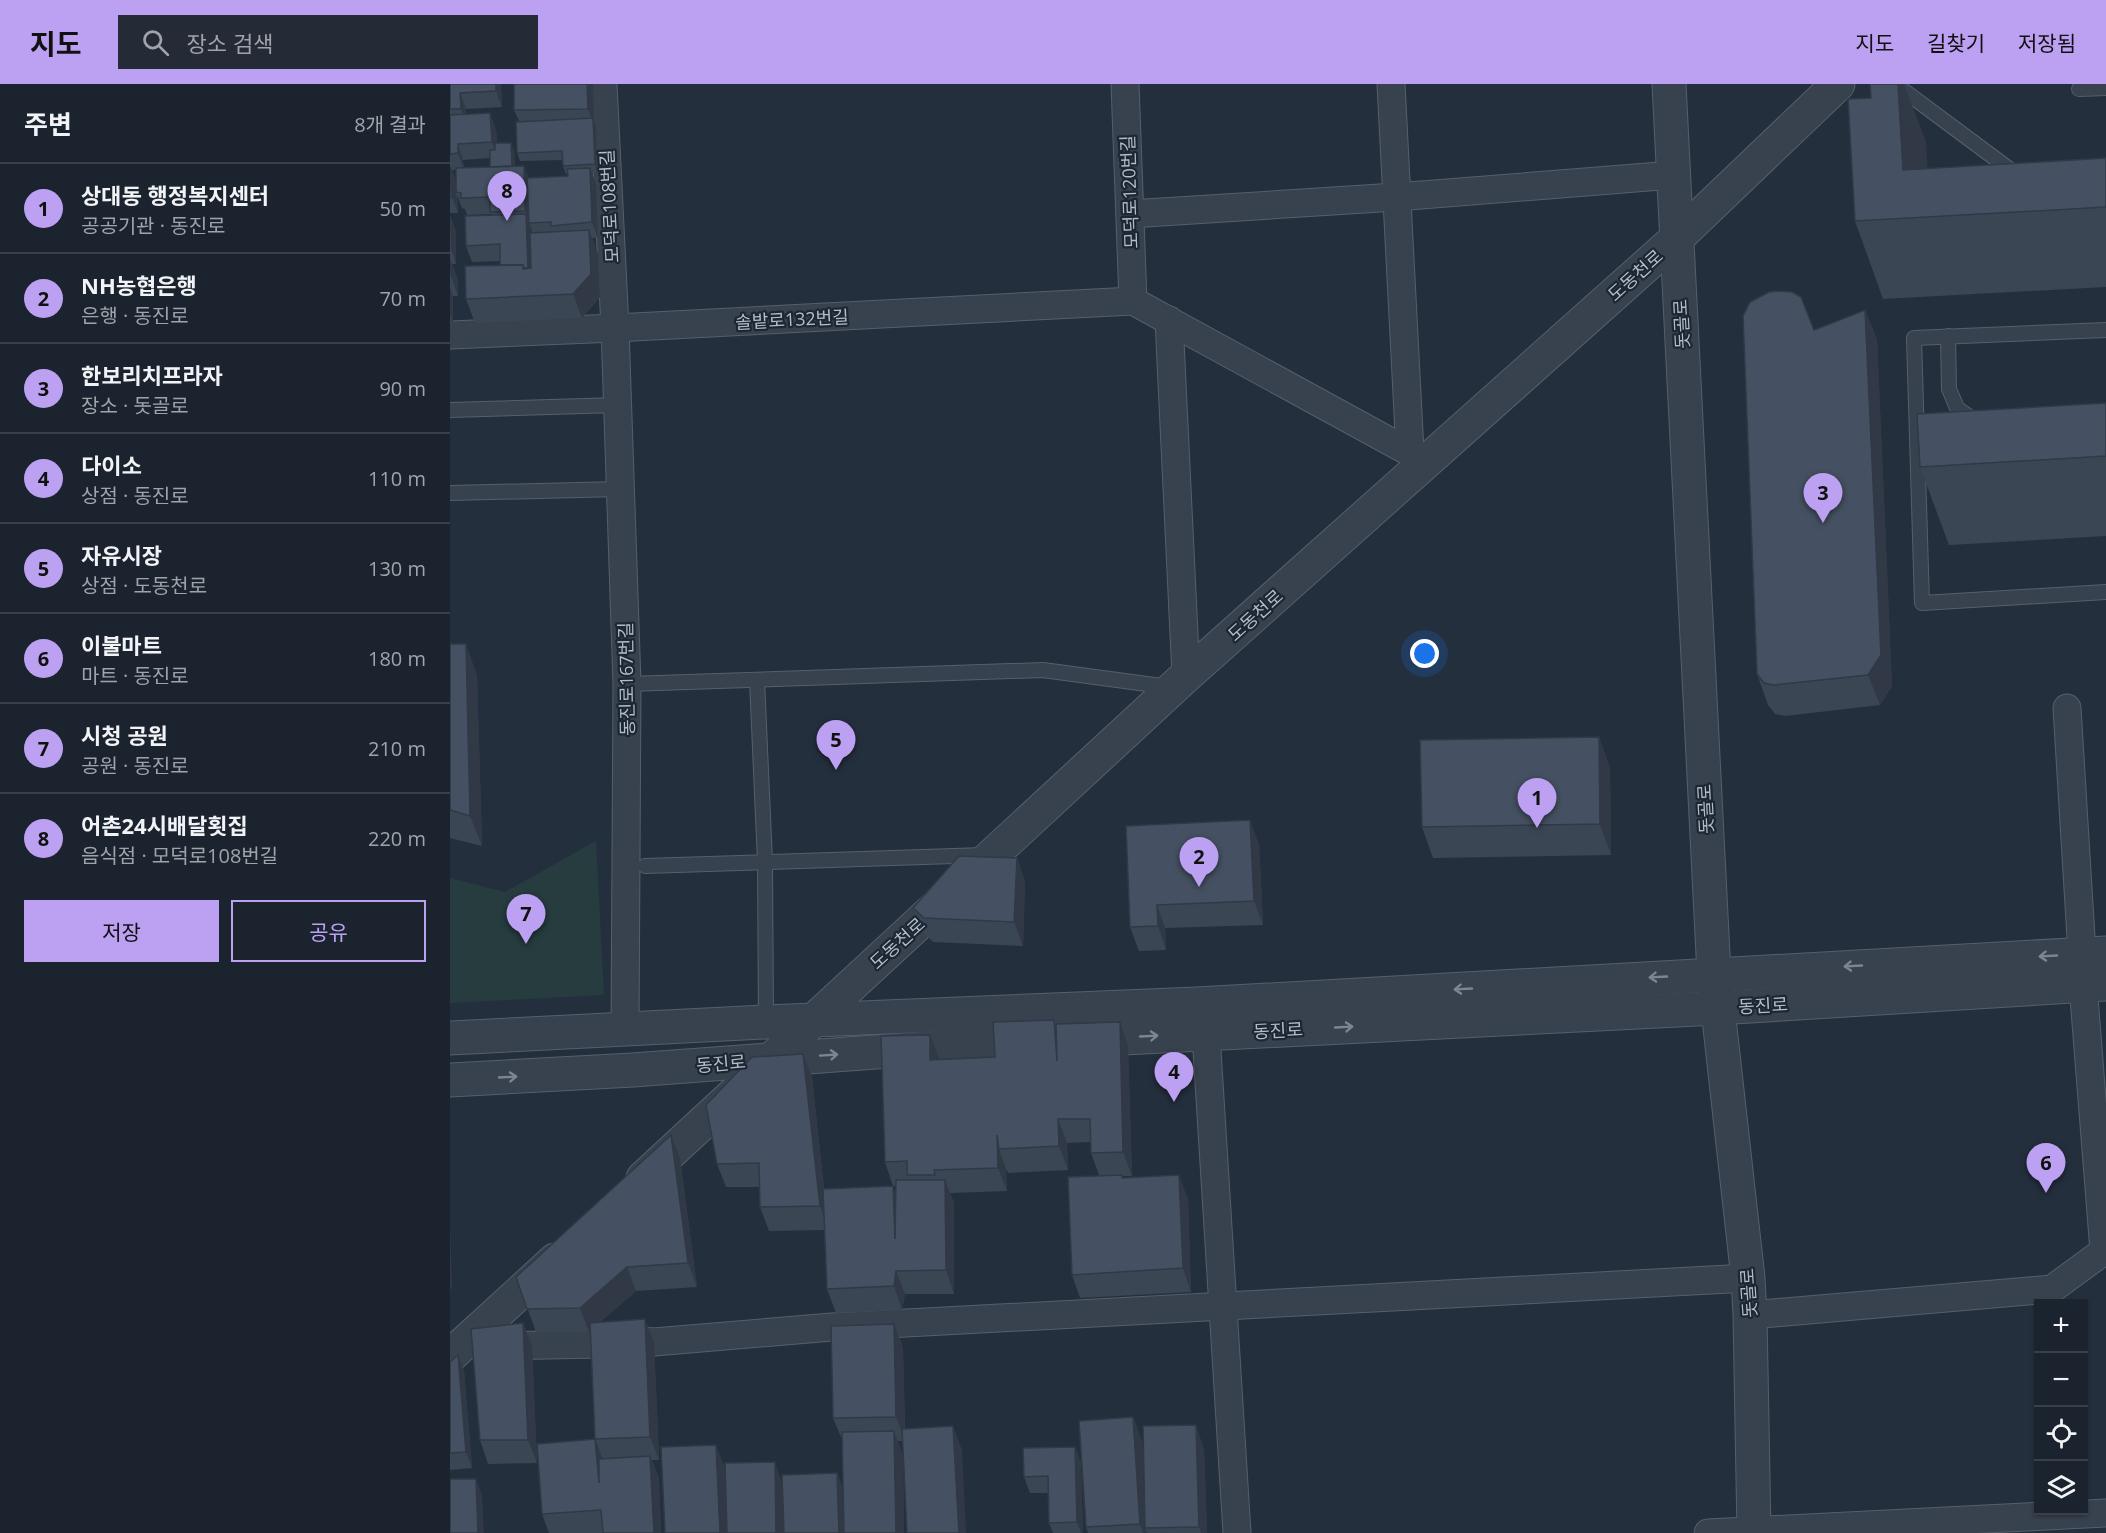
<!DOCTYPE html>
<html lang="ko">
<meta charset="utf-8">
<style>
:root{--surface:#1b232e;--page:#242b36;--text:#f1f3f6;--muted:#a0a4aa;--line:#39404a;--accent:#bca0f2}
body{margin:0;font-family:"Open Sans","Noto Sans KR",sans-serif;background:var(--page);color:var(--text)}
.controls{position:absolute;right:18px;bottom:18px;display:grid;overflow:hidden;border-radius:0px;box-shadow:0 2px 4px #0004}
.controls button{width:54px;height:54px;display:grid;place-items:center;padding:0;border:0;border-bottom:2px solid var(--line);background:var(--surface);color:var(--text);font:30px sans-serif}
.you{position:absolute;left:975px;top:570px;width:21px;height:21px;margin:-15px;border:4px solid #fff;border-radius:50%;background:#1a73e8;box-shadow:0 0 0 9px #1a73e833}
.badge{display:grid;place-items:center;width:39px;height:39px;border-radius:50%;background:var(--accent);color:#111;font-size:20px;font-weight:700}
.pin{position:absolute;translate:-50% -50px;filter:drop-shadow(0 2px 3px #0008)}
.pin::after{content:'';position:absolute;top:32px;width:21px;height:18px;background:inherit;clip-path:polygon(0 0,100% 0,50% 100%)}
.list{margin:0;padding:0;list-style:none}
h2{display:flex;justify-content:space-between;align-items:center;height:78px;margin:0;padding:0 24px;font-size:26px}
h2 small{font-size:20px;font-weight:400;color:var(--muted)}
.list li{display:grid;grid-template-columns:39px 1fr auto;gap:18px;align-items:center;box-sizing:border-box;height:90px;padding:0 24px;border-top:2px solid var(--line)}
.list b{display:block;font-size:22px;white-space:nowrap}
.list p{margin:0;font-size:20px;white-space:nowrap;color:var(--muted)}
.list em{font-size:20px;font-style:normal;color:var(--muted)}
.actions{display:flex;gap:12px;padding:18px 24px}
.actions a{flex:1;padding:14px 0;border:2px solid var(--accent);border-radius:0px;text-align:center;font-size:21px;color:var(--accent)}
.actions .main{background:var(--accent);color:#111}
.icon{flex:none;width:33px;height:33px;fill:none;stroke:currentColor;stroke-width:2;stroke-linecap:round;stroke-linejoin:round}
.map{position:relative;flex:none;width:1656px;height:1449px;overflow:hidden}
header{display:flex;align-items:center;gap:36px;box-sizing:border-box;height:84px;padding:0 30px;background:var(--accent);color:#111}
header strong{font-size:28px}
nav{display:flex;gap:33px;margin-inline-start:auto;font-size:21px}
.search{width:420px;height:54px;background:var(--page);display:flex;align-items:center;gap:15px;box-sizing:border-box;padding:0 21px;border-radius:0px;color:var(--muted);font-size:22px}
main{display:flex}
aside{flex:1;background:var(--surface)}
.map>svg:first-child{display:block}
.park{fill:#263c3f}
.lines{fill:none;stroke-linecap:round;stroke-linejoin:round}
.service-casing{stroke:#565f6c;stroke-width:16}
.minor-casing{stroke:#565f6c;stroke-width:29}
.tertiary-casing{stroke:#565f6c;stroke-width:35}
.service{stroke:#38414e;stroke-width:14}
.minor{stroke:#38414e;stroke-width:27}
.tertiary{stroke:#38414e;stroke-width:33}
.wall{fill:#3b4654;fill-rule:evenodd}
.shaded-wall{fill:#303945}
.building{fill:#455162;stroke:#303945;stroke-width:1.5}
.oneway{stroke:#7c8592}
.labels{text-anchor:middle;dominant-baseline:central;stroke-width:4.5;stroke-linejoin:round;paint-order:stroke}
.street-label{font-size:18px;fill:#b4bcc9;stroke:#1d2633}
</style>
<header>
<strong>지도</strong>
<div class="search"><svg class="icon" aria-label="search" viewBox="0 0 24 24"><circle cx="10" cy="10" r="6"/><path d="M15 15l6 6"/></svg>장소 검색</div>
<nav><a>지도</a><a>길찾기</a><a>저장됨</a></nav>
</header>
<main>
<aside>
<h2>주변<small>8개 결과</small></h2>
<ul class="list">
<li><span class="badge">1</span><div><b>상대동 행정복지센터</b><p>공공기관 · 동진로</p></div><em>50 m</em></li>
<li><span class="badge">2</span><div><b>NH농협은행</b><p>은행 · 동진로</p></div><em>70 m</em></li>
<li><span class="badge">3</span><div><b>한보리치프라자</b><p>장소 · 돗골로</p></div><em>90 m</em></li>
<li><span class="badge">4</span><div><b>다이소</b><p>상점 · 동진로</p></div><em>110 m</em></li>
<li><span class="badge">5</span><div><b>자유시장</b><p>상점 · 도동천로</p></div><em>130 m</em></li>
<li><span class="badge">6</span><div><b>이불마트</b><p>마트 · 동진로</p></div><em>180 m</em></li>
<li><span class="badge">7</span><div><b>시청 공원</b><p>공원 · 동진로</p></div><em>210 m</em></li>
<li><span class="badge">8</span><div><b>어촌24시배달횟집</b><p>음식점 · 모덕로108번길</p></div><em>220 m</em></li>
</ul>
<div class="actions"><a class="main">저장</a><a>공유</a></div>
</aside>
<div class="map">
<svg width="1656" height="1449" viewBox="0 0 1656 1449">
<rect width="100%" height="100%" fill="#242f3e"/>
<polygon class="park" points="146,757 154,911 0,919 0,794 55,808"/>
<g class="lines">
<defs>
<g id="service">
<polyline points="1445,0 1566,90"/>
<polyline points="1629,5 1656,4"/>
<polyline points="1656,246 1464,254 1472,519 1656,508"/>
<polyline points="1498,252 1499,305 1507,324 1526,338"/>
<polyline points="0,326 168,321"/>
<polyline points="0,409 171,405"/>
<polyline points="307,596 315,778 316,938"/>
<polyline points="177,600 593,586 719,603"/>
<polyline points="195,782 535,771"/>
</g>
<g id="minor">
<polyline points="153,0 165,244 177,600 175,945"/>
<polyline points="675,0 683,217"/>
<polyline points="941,0 960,368"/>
<polyline points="680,130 946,113 1223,91"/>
<polyline points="683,217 972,375"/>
<polyline points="719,236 736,592"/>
<polyline points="0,251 165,244 683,217"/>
<polyline points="1617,624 1632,870"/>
<polyline points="756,950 787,1449"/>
<polyline points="1300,1231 1602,1205 1654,1167 1633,901"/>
<polyline points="46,1262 149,1260 189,1256 204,1258 382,1243 1298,1194"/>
<polyline points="1258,1449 1656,1429"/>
</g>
<g id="tertiary">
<polyline points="1219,0 1264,890 1298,1194 1300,1231 1304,1449"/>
<polyline points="0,954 316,938 747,920 1656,869"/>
<polyline points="0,996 183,986 479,964 1267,924 1656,900"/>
<polyline points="193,1094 736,592 1227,154 1388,0"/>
<polyline points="0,1272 105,1176"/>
</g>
</defs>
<use href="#service" class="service-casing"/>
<use href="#minor" class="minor-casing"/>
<use href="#tertiary" class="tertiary-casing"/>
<use href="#service" class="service"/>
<use href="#minor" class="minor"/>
<use href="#tertiary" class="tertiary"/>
</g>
<g class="wall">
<path d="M0,0H51L52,23L16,25V30L46,45L47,59H61L64,67L65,82H74L78,94L118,92L117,90H116L113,82L112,76L70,77L67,69L69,37L64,26L143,0L144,37L146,43L147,89H142L146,100L148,154H142L148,170L150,213L132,234L25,239L16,215L50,181V177L22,178L16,162L42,131L41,130L17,131L15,125L12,124L7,111L8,129H0ZM40,74V83L14,84L13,76ZM2,86H6V98Z"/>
<polygon points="1476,58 1477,85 1656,74 1656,203 1433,215 1405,137"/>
<polygon points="0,132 6,148 6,180 2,180 8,197 8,212 3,212 3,240 0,240"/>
<polygon points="1415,226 1427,256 1442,602 1430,621 1335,632 1325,630 1318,621 1307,590 1364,246"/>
<polygon points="1656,319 1656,452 1499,461 1470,383"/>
<polygon points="0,560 27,591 32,762 0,754"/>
<polygon points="1149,653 1160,684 1161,771 983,774 972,743"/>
<polygon points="676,742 809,760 813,841 715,844 716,866 689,867 680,843"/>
<polygon points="567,774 575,798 573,862 483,858 472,847 463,824"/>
<polygon points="606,942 678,962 682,1092 672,1092 673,1094 738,1115 741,1208 630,1214 622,1191 649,1091 641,1069 640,1058 617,1059 618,1086 558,1089 556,1085 557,1107 500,1109 504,1119 504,1210 455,1210 452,1226 386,1229 377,1205 374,1146 319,1147 310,1123 310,1103 276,1103 267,1080 353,970 362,993 374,1105 443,1102 445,1109 446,1102 443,1102 435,1078 489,974 489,976 545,973"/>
<polygon points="230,1074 247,1203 186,1207 149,1239 204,1259 209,1376 202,1376 209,1395 211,1449 99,1449 92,1430 145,1355 140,1246 139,1248 86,1248 66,1193"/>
<polygon points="73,1239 82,1262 87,1379 38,1380 30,1356"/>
<polygon points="444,1240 453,1264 455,1345 512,1366 452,1357 447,1357 453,1371 454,1449 215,1449 275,1384 276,1413 332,1399 387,1389 394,1408 393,1358 383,1334"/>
<polygon points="0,1278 14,1287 22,1384 0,1386"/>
<polygon points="683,1333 692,1357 694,1393 754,1365 757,1449 638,1449 636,1443"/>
<polygon points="625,1363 631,1379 633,1449 603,1449 599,1439 598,1409 580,1409 574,1393"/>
</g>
<g class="shaded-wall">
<polygon points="46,0 51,0 52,23 46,7"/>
<polygon points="137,0 143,0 144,37 146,43 147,89 145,80 143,39 138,25"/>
<polygon points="1448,0 1454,0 1476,58 1480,133 1453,86"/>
<polygon points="10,9 16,25 17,41 11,25"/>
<polygon points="40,29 46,45 48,74 42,58"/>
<polygon points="61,59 64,67 65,93 62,85"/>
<polygon points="8,60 13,76 14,86 8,69"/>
<polygon points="74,82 80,98 80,139 75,127"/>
<polygon points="1,84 7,100 6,108 8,129 2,113"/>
<polygon points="140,84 146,100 148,154 142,138"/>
<polygon points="76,130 82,146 84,200 78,184"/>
<polygon points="0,132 6,148 6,180 1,164"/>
<polygon points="139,146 148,170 150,213 132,234 123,210"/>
<polygon points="0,175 8,197 8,212 0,189"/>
<polygon points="0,204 3,212 3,240 0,231"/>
<polygon points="1415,226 1427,256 1442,602 1430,621 1418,591"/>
<polygon points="16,560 27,591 32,762 20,732"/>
<polygon points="1149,653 1160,684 1161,771 1150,740"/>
<polygon points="800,736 809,760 813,841 804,817"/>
<polygon points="567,774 575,798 573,862 564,838"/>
<polygon points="707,821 715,844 716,866 708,842"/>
<polygon points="670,938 678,962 682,1092 673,1068"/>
<polygon points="480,951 489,974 489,1000 480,976"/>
<polygon points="353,970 362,993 378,1146 370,1122"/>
<polygon points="608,1035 617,1059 618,1086 609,1062"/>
<polygon points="221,1051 230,1074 247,1203 238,1179"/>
<polygon points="547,1051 549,1065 556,1085 557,1107 548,1084"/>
<polygon points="729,1091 738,1115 741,1208 733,1184"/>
<polygon points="495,1096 504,1119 504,1210 496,1186"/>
<polygon points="443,1102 451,1125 445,1155"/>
<polygon points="0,1140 2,1204 0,1206"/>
<polygon points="177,1183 186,1207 139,1248 130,1224"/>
<polygon points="446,1187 455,1210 452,1226 444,1202"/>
<polygon points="195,1235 204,1259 209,1376 200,1353"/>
<polygon points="73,1239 82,1262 87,1379 78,1356"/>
<polygon points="444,1240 453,1264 455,1356 446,1333"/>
<polygon points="8,1271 14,1287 22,1384 16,1368"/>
<polygon points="683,1333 692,1357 697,1444 695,1444 697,1449 693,1449 690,1440"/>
<polygon points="746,1341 754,1365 757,1449 751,1449 749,1443"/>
<polygon points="503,1342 512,1366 516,1449 509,1449"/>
<polygon points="444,1347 453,1371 454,1449 446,1449"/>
<polygon points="145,1355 154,1378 149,1399"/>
<polygon points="266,1361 275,1384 278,1449 270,1449"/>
<polygon points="625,1363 631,1379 633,1449 631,1449 627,1438"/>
<polygon points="200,1372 209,1395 211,1449 204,1449"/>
<polygon points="325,1378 333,1402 334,1449 326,1449"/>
<polygon points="387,1389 395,1413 397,1449 389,1449"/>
<polygon points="26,1395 32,1411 34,1449 28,1449"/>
</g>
<g class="building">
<polygon points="0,0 46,0 46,7 10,9 11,25 0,25"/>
<polygon points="64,0 137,0 138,25 64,26"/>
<polygon points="1420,0 1448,0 1453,86 1656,74 1656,123 1405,137 1398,15 1421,14"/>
<polygon points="40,29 42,58 8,60 8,69 0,70 0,31"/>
<polygon points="143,34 145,80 113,82 112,67 67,69 66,38"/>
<polygon points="45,59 61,59 62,82 40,83 40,66 45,66"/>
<polygon points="74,82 75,127 40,128 40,113 11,114 11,109 6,108 6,84"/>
<polygon points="0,84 1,84 2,113 0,113"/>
<polygon points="140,84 142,138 101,142 101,138 79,139 77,94 118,92 117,85"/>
<polygon points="76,130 78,184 74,184 73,181 50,181 50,160 16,162 15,132"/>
<polygon points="139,146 141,190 123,210 16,215 15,182 73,181 73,185 81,184 80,149"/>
<polygon points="1330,207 1342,208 1351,213 1364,246 1415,226 1431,571 1418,591 1323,601 1314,599 1307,590 1293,232 1300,218 1319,208"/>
<polygon points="1656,319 1656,372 1470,383 1467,330"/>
<polygon points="0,560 16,560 20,732 0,726"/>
<polygon points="1149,653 1150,740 972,743 970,656"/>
<polygon points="800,736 804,817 707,821 708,842 680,843 676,742"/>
<polygon points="509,772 567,774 564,838 474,834 463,824"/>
<polygon points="604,936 607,977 606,940 670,938 673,1068 641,1069 640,1035 608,1035 609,1062 549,1065 547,1051 548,1084 484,1086 485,1091 457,1091 457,1077 435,1078 431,952 480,951 480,976 545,973 543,938"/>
<polygon points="353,970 370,1122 310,1123 309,1079 267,1080 256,1021 302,973"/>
<polygon points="221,1051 238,1179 177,1183 130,1224 77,1225 66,1193"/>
<polygon points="672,1091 672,1094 729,1091 733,1184 622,1191 618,1093"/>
<polygon points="446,1096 495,1096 496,1186 446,1187 444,1202 377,1205 373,1105 443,1102 445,1155"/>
<polygon points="195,1235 200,1353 145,1355 140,1239"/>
<polygon points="73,1239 78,1356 30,1356 21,1245"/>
<polygon points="444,1240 446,1333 383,1334 381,1242"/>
<polygon points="8,1271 16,1368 0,1369 0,1278"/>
<polygon points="683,1333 690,1440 636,1443 629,1337"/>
<polygon points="746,1341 749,1443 695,1444 693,1342"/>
<polygon points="503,1342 509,1449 457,1449 452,1345"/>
<polygon points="444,1347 446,1449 394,1449 392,1348"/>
<polygon points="145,1355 149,1399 149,1375 200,1372 204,1449 153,1449 151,1426 92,1430 87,1360"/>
<polygon points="266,1361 270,1449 215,1449 211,1363"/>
<polygon points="625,1363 627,1438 599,1439 598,1392 574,1393 573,1364"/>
<polygon points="325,1378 326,1449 277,1449 275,1379"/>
<polygon points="387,1389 389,1449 334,1449 332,1391"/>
<polygon points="0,1395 26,1395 28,1449 0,1449"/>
</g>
<defs><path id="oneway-shaft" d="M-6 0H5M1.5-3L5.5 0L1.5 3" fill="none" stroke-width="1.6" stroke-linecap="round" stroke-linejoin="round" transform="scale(1.5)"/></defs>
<g class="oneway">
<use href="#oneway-shaft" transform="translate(1598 872) rotate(177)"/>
<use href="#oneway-shaft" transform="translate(1403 882) rotate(177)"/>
<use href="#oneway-shaft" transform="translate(1208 893) rotate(177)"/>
<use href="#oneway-shaft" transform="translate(1013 905) rotate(177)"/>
<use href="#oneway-shaft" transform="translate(894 943) rotate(-3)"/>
<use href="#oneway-shaft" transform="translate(699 952) rotate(-3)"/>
<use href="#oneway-shaft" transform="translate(379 971) rotate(-4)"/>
<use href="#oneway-shaft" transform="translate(58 993) rotate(-3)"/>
</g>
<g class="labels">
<g class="street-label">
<text transform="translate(679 108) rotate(-92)">모덕로120번길</text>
<text transform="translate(159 122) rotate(-93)">모덕로108번길</text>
<text transform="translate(1185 191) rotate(-42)">도동천로</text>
<text transform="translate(342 235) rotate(-3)">솔밭로132번길</text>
<text transform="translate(1231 240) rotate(-93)">돗골로</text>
<text transform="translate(805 531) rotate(-42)">도동천로</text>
<text transform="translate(176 595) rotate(-91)">동진로167번길</text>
<text transform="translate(1255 725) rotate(-93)">돗골로</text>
<text transform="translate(447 859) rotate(-42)">도동천로</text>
<text transform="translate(1313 921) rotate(-3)">동진로</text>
<text transform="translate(828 946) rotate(-3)">동진로</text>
<text transform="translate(271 979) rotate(-5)">동진로</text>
<text transform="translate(1298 1209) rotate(-94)">돗골로</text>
</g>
</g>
</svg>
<div class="controls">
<button>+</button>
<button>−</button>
<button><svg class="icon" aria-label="locate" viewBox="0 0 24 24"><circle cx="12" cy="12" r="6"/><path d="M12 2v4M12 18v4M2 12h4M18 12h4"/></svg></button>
<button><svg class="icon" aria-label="layers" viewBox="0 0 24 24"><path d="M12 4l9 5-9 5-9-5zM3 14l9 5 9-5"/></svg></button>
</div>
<div class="you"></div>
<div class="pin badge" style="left:1087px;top:744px">1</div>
<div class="pin badge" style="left:749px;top:803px">2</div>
<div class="pin badge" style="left:1373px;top:439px">3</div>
<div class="pin badge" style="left:724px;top:1018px">4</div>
<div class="pin badge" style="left:386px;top:686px">5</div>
<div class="pin badge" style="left:1596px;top:1109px">6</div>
<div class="pin badge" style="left:76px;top:860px">7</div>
<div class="pin badge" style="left:57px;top:137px">8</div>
</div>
</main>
